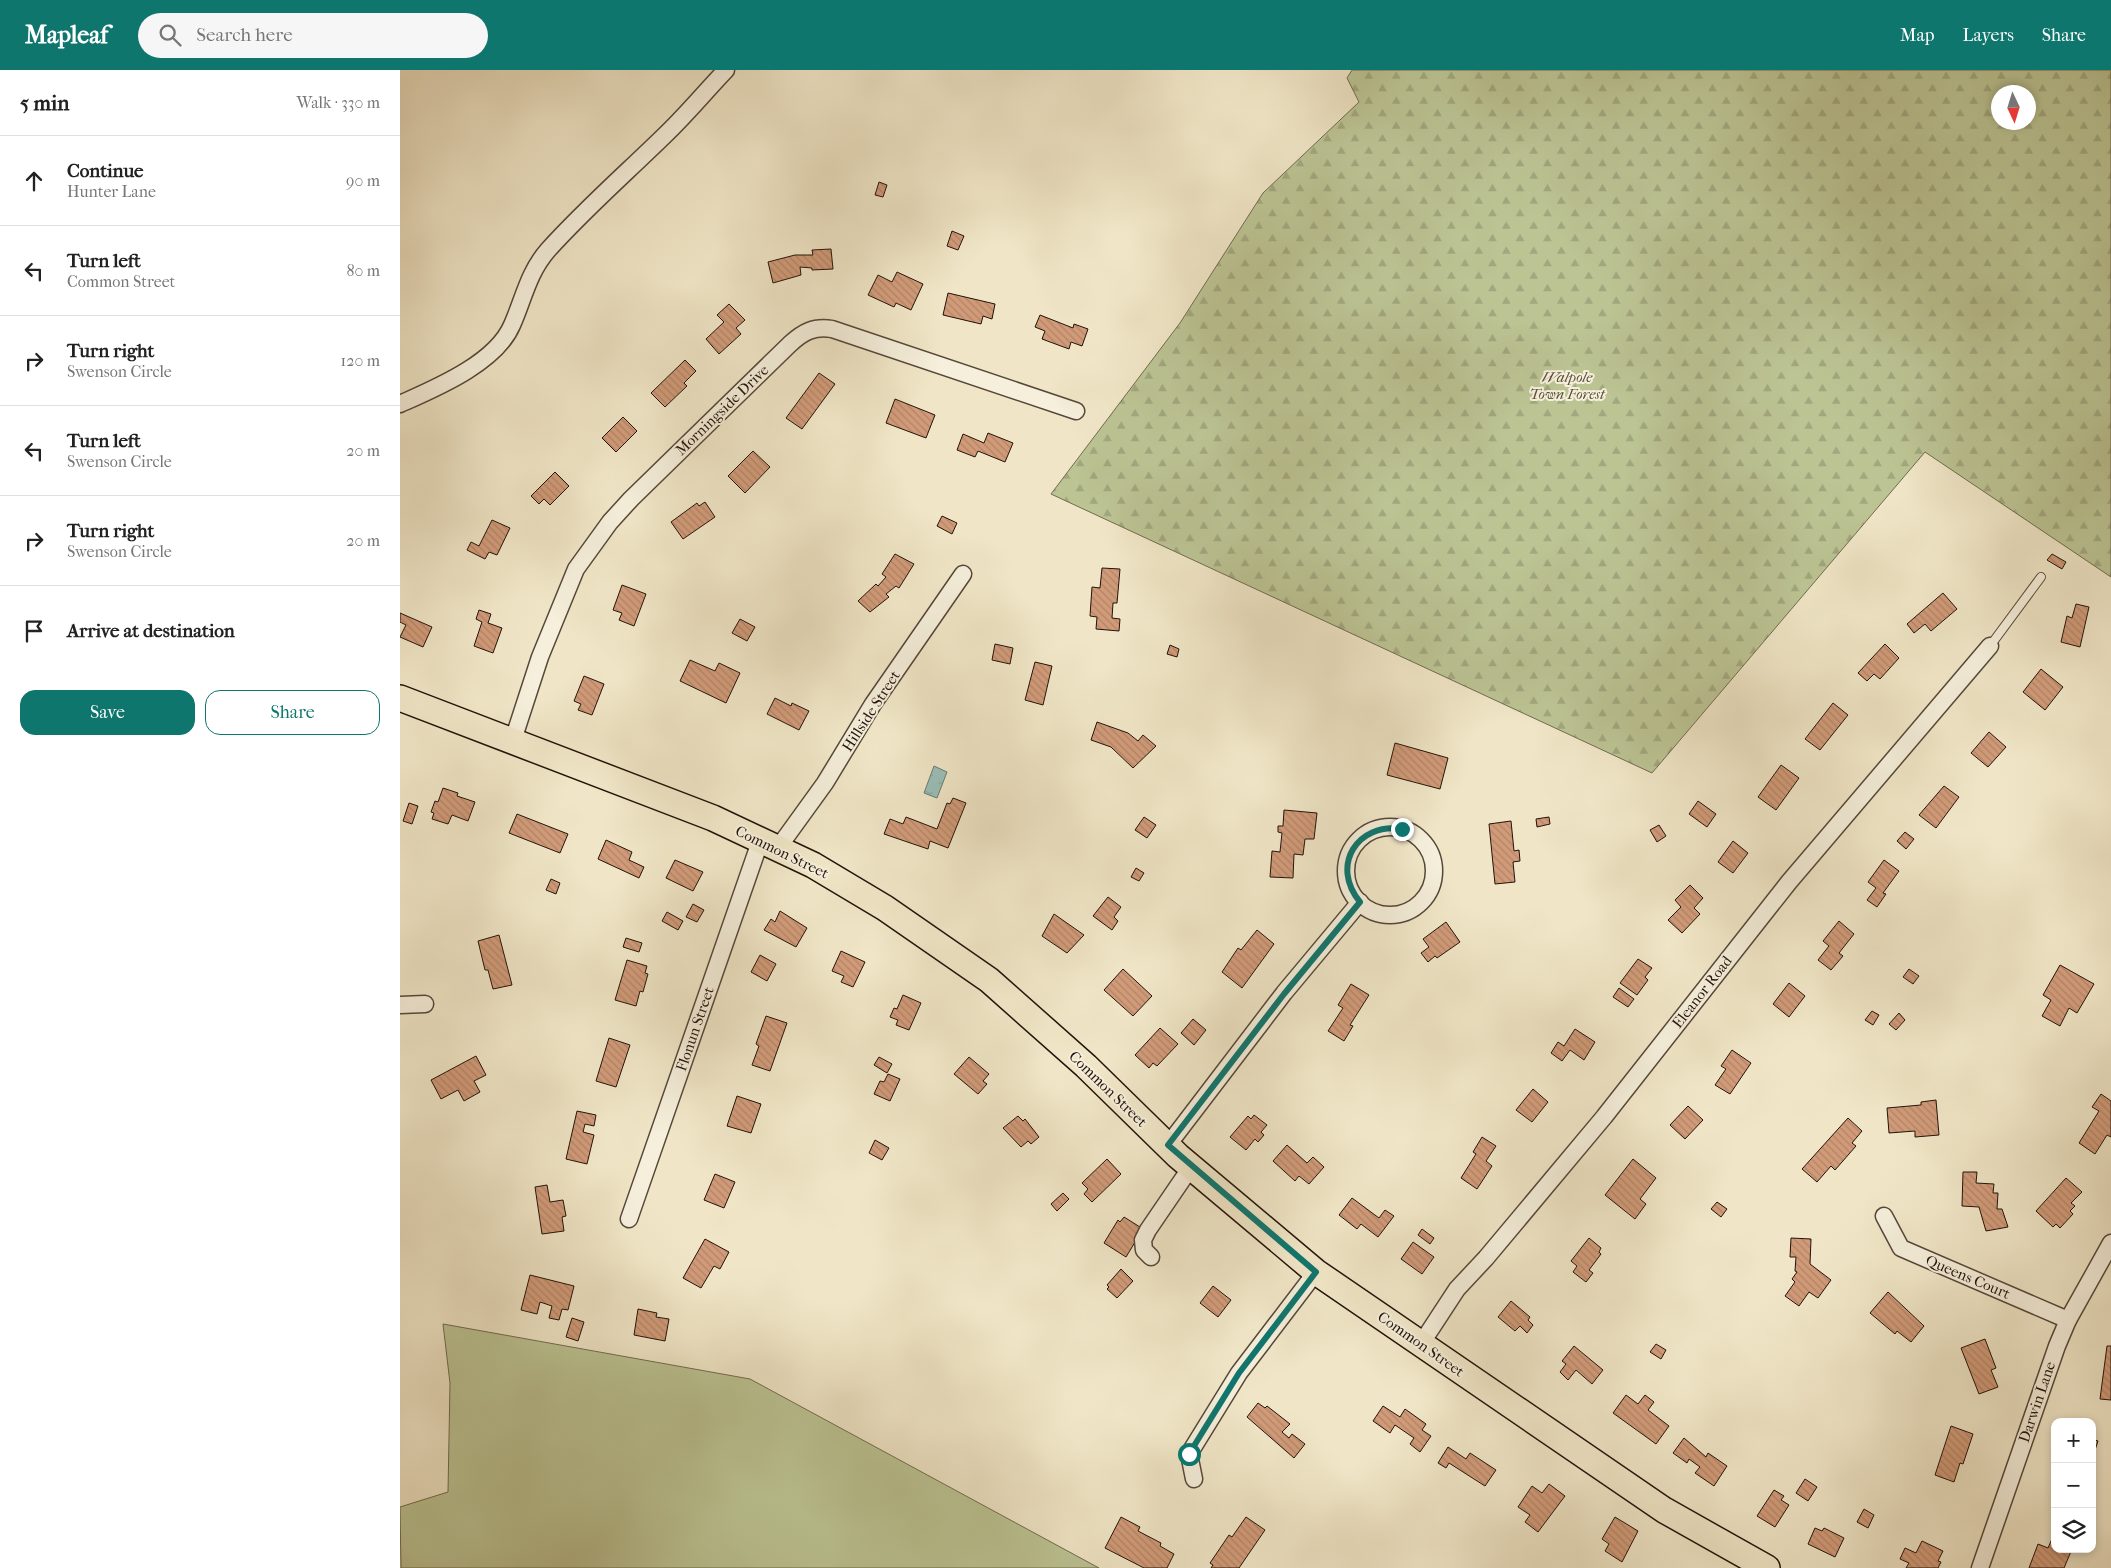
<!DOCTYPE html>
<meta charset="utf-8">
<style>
:root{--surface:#fff;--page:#f6f6f6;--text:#222;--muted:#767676;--line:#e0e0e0;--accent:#0f766e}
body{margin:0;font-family:"IM FELL French Canon",serif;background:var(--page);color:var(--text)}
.controls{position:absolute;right:15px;bottom:15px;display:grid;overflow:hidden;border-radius:10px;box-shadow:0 2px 8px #0003}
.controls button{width:45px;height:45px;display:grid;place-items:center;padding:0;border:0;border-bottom:1px solid var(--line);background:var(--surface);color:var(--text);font:25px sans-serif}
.compass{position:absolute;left:1591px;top:15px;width:45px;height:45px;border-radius:50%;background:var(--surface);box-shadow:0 2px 8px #0003;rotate:176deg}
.stop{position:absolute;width:15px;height:15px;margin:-11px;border:4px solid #0f766e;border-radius:50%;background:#fff}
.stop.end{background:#0f766e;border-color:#fff;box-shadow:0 1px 5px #0008}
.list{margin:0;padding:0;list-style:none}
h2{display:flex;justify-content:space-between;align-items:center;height:65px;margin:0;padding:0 20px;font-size:21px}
h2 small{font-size:16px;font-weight:400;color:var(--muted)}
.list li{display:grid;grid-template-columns:32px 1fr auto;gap:15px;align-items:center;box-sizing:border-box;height:90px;padding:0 20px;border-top:1px solid var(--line)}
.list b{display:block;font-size:19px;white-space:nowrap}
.list p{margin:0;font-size:16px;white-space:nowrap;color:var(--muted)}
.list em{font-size:16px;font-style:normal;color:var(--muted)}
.actions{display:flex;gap:10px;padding:15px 20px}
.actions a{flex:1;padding:11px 0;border:1px solid var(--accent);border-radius:15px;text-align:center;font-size:18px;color:var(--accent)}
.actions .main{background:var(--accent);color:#fff}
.icon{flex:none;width:28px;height:28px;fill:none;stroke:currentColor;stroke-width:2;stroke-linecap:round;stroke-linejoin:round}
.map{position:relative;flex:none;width:1711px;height:1498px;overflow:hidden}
header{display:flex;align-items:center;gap:30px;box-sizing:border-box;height:70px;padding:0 25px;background:var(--accent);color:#fff}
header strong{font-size:24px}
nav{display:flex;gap:28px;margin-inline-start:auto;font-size:18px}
.search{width:350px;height:45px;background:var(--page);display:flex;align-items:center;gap:12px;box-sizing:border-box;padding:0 18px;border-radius:28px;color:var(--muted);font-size:19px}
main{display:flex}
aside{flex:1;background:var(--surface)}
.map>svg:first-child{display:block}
.grass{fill:#bcc494;stroke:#706b4f}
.forest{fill:url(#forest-firs);stroke:#706b4f;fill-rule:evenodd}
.water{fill:url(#water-ripples);stroke:#6a7a73}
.building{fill:url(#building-back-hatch);stroke:#23120a}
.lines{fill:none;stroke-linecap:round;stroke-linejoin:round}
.lane-casing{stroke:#564739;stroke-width:10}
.street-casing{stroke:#564739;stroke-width:19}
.primary-casing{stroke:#23120a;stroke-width:28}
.lane{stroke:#f5efdb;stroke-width:8}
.street{stroke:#f5efdb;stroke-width:16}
.primary{stroke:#f0e6c7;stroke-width:25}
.route{stroke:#0f766e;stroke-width:6}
.labels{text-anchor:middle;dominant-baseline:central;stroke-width:4;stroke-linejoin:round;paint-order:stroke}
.park-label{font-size:15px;font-style:italic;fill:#59503a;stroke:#f5efdb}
.street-label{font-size:15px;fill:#23120a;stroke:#f5efdb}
</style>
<header>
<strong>Mapleaf</strong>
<div class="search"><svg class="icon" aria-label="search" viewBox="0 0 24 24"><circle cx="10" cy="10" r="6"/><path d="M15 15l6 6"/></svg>Search here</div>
<nav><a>Map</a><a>Layers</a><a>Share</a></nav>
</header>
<main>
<aside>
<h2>5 min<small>Walk · 330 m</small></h2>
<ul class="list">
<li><svg class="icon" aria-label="ahead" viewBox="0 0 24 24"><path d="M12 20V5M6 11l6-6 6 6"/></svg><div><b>Continue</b><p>Hunter Lane</p></div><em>90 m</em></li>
<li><svg class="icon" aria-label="left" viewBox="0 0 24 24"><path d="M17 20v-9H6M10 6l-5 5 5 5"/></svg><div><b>Turn left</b><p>Common Street</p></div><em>80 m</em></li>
<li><svg class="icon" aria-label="right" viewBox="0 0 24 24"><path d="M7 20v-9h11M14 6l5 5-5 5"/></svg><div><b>Turn right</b><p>Swenson Circle</p></div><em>120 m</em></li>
<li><svg class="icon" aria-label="left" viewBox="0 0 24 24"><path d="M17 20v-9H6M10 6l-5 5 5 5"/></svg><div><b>Turn left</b><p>Swenson Circle</p></div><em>20 m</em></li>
<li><svg class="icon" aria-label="right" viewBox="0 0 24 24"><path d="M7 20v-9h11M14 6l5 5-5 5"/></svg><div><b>Turn right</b><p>Swenson Circle</p></div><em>20 m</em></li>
<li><svg class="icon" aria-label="arrive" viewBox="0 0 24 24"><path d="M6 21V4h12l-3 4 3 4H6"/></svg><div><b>Arrive at destination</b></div></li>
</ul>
<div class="actions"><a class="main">Save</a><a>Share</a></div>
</aside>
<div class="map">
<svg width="1711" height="1498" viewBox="0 0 1711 1498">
<defs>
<pattern id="forest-firs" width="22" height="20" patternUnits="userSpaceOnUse" patternTransform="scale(1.25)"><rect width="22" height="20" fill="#bcc494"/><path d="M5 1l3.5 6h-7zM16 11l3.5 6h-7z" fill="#a1a77e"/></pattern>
<pattern id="water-ripples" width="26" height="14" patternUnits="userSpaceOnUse" patternTransform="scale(1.25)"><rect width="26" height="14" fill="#9abfb9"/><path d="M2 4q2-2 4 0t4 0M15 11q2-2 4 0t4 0" fill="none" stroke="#84a39e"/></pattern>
<pattern id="building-back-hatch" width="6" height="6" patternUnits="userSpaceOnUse" patternTransform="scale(1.25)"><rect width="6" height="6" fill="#d19b79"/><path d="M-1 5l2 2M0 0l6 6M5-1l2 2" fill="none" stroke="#b38467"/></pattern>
</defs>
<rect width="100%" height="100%" fill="#f0e6c7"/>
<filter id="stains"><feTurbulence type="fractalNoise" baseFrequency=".004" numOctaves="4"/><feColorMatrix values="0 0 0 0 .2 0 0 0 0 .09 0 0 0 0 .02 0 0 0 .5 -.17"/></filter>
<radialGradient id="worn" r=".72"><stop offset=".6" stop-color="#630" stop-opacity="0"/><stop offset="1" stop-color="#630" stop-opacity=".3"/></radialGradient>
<polygon class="grass" points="43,1254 350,1309 699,1498 1,1498 0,1437 48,1422 50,1313"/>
<path class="forest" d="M952,0H1711V507L1525,382L1252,703L651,424L780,253L863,123L959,32L947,8ZM1598,22H1628V52H1598Z"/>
<polygon class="water" points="534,696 547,702 537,728 524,723"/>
<g class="building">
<polygon points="479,112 487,115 483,127 475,125"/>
<polygon points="552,161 564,166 558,180 547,176"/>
<polygon points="431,179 433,199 412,200 412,198 400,197 401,205 373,213 368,192 395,185 413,185 412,180"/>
<polygon points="497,202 523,214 511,240 496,233 494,237 468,225 478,205 492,212"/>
<polygon points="548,223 595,234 592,249 583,246 581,254 543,245"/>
<polygon points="329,234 345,250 336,258 341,264 319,284 306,269 324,252 317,245"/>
<polygon points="640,245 673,258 674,254 688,259 682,276 671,272 669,279 642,269 645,261 635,257"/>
<polygon points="285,290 296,301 284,313 287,316 265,337 251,323"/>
<polygon points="419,303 435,314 402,359 386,348"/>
<polygon points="495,329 535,345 526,368 486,353"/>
<polygon points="223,347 237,361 216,382 202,368"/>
<polygon points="588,363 613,373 605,392 578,381 575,387 557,380 563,364 584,373"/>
<polygon points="353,381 370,397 345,423 328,406"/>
<polygon points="155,402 169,416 150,435 144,429 139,434 131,426"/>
<polygon points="305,432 315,447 283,469 271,452 297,433 299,436"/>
<polygon points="542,446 557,453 552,464 537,456"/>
<polygon points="92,450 110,458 97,485 89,482 85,489 67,480 71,472 79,476"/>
<polygon points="495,484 514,494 499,518 496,516 486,524 489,527 470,542 458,531 476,514 478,516 486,507 482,504"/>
<polygon points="1652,484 1666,492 1662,499 1647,490"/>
<polygon points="702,498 720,499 717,533 713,533 712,548 720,549 719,561 696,559 697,547 690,546 692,517 700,518"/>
<polygon points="222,515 246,524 234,556 219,550 222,543 213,540"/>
<polygon points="1543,523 1557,539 1531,561 1525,554 1514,563 1507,554"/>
<polygon points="1676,534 1689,537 1680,577 1661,572 1667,546 1672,548"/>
<polygon points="79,540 91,544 88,553 102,558 93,583 74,576 82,552 76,549"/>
<polygon points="0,543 32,557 23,577 0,567 6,555 0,552"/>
<polygon points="340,549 355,557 347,571 332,563"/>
<polygon points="595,574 613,578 610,594 592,590"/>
<polygon points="1485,574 1499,588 1480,609 1474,604 1467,611 1458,603"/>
<polygon points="770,575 779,579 777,587 767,584"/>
<polygon points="290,590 315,601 319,593 340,603 326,633 280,611"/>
<polygon points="635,592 652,596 643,635 625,630"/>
<polygon points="1641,599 1663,617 1645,640 1623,622"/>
<polygon points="184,606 204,614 192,645 178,640 181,634 174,631"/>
<polygon points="375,628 391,636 392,633 409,641 399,660 367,644"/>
<polygon points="1433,633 1448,645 1420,680 1405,669"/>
<polygon points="697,652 728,663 738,671 743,665 756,676 733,698 711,677 691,670"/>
<polygon points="1589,662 1606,677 1588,697 1571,683"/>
<polygon points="995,673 1048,688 1040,719 987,705"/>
<polygon points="1381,695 1399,708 1376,740 1358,727"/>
<polygon points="1544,716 1559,727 1536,758 1519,745"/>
<polygon points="43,718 58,723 57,726 75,732 68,751 52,745 48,754 32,749 34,743 31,742 35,731 38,732"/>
<polygon points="553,728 566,733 548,778 530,771 528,779 484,764 490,749 503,754 506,747 537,759 547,733 550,734"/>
<polygon points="1298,731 1316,744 1307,757 1289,744"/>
<polygon points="9,733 18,736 12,754 3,751"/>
<polygon points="884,740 917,743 914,769 905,769 903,785 894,784 893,808 870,807 872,781 880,782 882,763 878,762 878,756 883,756"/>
<polygon points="117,744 168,764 160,783 109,763"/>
<polygon points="744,747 756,755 747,768 735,760"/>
<polygon points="1149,747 1150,754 1137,757 1136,749"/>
<polygon points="1111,751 1114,781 1119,780 1120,791 1113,792 1115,812 1095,814 1089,754"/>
<polygon points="1259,755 1266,766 1257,772 1250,760"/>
<polygon points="1505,762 1514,769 1506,779 1497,771"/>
<polygon points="206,770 232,782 229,790 244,797 239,808 198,789"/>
<polygon points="1333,771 1348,783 1333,803 1318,792"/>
<polygon points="275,790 303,802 293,821 266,808"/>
<polygon points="1484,790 1499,801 1483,823 1486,824 1477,837 1467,830 1476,818 1468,812"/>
<polygon points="736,798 744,803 739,811 731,807"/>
<polygon points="151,809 160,813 156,824 146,820"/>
<polygon points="1290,815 1303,828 1294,838 1300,844 1282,863 1268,850 1281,837 1275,830"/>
<polygon points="708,827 721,837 714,847 718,851 712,860 693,846"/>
<polygon points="293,834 304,840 297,852 286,847"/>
<polygon points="380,841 407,858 396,877 364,860 371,849 375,852"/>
<polygon points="267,842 283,851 278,860 262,851"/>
<polygon points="654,844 684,865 667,883 642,866"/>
<polygon points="1439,851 1454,864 1439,883 1443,886 1431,900 1418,890 1429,876 1423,871"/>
<polygon points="1046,852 1060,872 1037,888 1035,886 1028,892 1021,883 1029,877 1023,869"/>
<polygon points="857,860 874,874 842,918 822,902 838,878 841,880"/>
<polygon points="99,865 112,915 93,919 88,900 85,900 78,871"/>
<polygon points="226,868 242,873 239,882 223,877"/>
<polygon points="441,881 465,892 453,917 441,912 444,906 432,901"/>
<polygon points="360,885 376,894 367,911 351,902"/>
<polygon points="1238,889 1252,898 1245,907 1248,910 1237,925 1220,913"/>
<polygon points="227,890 247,896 245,903 248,904 243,922 240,921 236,936 215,930"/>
<polygon points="1660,895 1694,914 1677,943 1669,938 1660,956 1642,946 1651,930 1643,925"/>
<polygon points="723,899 752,926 733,946 704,920"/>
<polygon points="1509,899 1519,906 1513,914 1503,907"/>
<polygon points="1389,913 1405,926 1389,947 1373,934"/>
<polygon points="951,914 969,925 950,955 953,956 944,971 928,961 943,938 938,935"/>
<polygon points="1219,918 1234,929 1228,937 1213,927"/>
<polygon points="503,925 521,933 509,960 496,955 498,950 490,947 494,938 497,939"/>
<polygon points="1472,941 1479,945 1473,955 1465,950"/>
<polygon points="1499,943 1505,950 1496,960 1489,954"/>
<polygon points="366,946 387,953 370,1001 352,995 359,976 356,974"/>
<polygon points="793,949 806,960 794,975 781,963"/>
<polygon points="760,958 778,974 757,996 753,993 749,998 735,985"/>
<polygon points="1175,959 1195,972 1184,990 1170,980 1162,991 1151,983 1158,972 1164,976"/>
<polygon points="209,968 230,975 216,1017 196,1011"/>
<polygon points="1332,980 1351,993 1330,1024 1315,1015 1326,999 1321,996"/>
<polygon points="76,986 86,1005 74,1011 80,1022 64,1031 58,1020 41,1029 31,1010"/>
<polygon points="479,987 492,994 487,1003 474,995"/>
<polygon points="569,987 589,1004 583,1011 587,1014 578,1024 554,1004"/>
<polygon points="488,1004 500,1009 490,1031 474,1024 480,1011 484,1012"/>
<polygon points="1133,1019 1148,1032 1132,1052 1116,1040"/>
<polygon points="1701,1024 1711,1031 1711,1067 1707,1065 1695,1084 1679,1073 1699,1041 1692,1037"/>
<polygon points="337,1026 361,1034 351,1063 327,1056"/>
<polygon points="1536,1030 1539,1065 1515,1067 1515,1061 1489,1063 1487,1038 1521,1035 1521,1032"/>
<polygon points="1288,1036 1303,1050 1285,1069 1270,1055"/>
<polygon points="177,1041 196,1045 194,1056 185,1054 183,1062 194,1065 187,1094 166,1089"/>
<polygon points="854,1045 867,1055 861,1062 864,1065 858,1072 855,1069 846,1080 830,1067 848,1046 851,1049"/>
<polygon points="618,1046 623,1051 625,1049 639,1067 631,1074 628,1071 621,1077 603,1058"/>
<polygon points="1448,1048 1462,1061 1452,1073 1456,1076 1435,1100 1431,1096 1417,1112 1402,1099"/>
<polygon points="1082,1067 1096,1076 1086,1091 1092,1096 1077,1119 1061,1108 1076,1084 1073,1082"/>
<polygon points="475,1070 489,1078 482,1090 469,1083"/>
<polygon points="887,1075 907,1093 913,1087 924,1097 909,1114 899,1106 895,1111 873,1091"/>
<polygon points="707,1089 721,1104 692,1132 684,1124 688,1119 682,1113"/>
<polygon points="1233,1089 1256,1108 1240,1129 1246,1134 1235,1149 1205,1125"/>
<polygon points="1563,1102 1577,1102 1576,1113 1594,1114 1593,1123 1598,1123 1597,1139 1602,1139 1608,1157 1586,1161 1579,1137 1562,1136"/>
<polygon points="315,1104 335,1112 324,1138 304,1130"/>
<polygon points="1666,1108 1682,1122 1671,1133 1675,1136 1670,1141 1673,1144 1660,1158 1656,1154 1653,1157 1636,1141"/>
<polygon points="147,1115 150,1132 163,1130 166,1146 162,1147 164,1161 142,1164 135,1117"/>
<polygon points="663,1123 669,1129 657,1141 651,1134"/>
<polygon points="952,1128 979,1148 985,1140 994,1146 978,1167 961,1154 957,1159 939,1145"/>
<polygon points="1317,1132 1327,1139 1321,1147 1311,1139"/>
<polygon points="724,1147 740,1157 737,1163 740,1164 726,1187 704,1173 718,1150 720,1152"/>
<polygon points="1022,1159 1034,1168 1030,1174 1018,1165"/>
<polygon points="1189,1168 1201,1178 1199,1182 1201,1184 1189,1200 1193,1203 1186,1212 1173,1202 1177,1196 1171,1191"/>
<polygon points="1391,1168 1411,1169 1410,1194 1431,1210 1418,1228 1409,1222 1399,1236 1385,1226 1395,1212 1392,1209 1397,1202 1395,1201 1396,1187 1390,1187"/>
<polygon points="305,1169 329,1182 320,1199 314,1196 301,1218 283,1208"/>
<polygon points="1013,1172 1034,1187 1022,1204 1001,1189"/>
<polygon points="721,1199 733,1211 717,1228 707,1219 709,1217 707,1215"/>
<polygon points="130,1205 174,1216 168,1240 162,1239 159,1250 149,1248 152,1236 140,1232 137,1244 121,1240"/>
<polygon points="813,1216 831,1230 818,1247 800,1233"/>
<polygon points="1488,1222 1524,1256 1511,1272 1497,1261 1495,1264 1470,1243"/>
<polygon points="1111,1231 1130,1247 1128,1250 1133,1255 1127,1263 1120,1256 1115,1261 1098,1247"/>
<polygon points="238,1239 257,1243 256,1247 269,1249 265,1271 234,1265"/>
<polygon points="172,1248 184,1252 178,1271 166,1267"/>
<polygon points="1585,1269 1596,1298 1591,1300 1598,1317 1579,1324 1561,1278"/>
<polygon points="1256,1274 1266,1280 1261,1289 1250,1282"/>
<polygon points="1174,1276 1203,1300 1192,1314 1176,1300 1168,1310 1160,1302 1166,1294 1162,1291"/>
<polygon points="1707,1276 1711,1276 1711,1330 1700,1329"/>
<polygon points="1226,1325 1238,1334 1245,1325 1254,1332 1248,1340 1269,1356 1256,1374 1213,1343"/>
<polygon points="858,1333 865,1338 867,1336 890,1354 882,1362 889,1368 892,1364 905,1374 894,1388 847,1347"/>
<polygon points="983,1336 1000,1347 1005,1339 1026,1354 1022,1360 1031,1366 1020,1382 1010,1374 1014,1368 995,1355 990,1363 973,1351"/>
<polygon points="1551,1356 1573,1364 1563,1394 1560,1393 1554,1412 1535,1405"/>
<polygon points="1284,1368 1306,1387 1308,1383 1327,1396 1314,1416 1295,1403 1300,1397 1289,1389 1287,1393 1273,1383"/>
<polygon points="1692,1369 1698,1371 1692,1389"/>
<polygon points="1048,1377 1066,1389 1070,1383 1096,1400 1085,1416 1049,1393 1046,1398 1038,1393"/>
<polygon points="1405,1409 1417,1417 1408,1431 1396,1423"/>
<polygon points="1149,1414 1165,1426 1138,1462 1125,1452 1130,1445 1118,1437 1132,1416 1142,1423"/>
<polygon points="1374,1420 1384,1426 1381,1430 1389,1435 1375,1457 1357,1446"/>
<polygon points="1464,1439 1474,1445 1468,1458 1457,1452"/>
<polygon points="721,1447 740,1457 738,1461 761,1473 760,1476 774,1484 767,1498 744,1498 705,1478"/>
<polygon points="846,1447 865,1460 839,1498 811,1498 813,1495 810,1493 829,1465 832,1467"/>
<polygon points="1215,1447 1238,1461 1222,1492 1205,1481 1209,1474 1202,1469"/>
<polygon points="1415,1458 1422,1461 1424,1458 1444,1468 1435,1487 1408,1474"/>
<polygon points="1655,1462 1655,1479 1672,1479 1664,1498 1629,1498 1638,1474 1648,1478"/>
<polygon points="1522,1471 1543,1481 1538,1491 1541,1492 1538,1498 1506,1498 1509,1493 1500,1489 1505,1478 1516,1483"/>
</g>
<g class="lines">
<defs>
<polyline id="lane" points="1590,576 1641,507"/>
<g id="street">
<path d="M0,334C36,318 96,293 112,255C124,228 128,203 148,180C184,140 225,104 264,66C286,45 305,22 326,0"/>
<path d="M113,670L140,587L176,499L210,452L231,429L390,274C403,262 414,256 432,259L676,341"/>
<circle cx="990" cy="801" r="44"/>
<polyline points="378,778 425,713 473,634 563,504"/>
<polyline points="0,935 25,934"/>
<polyline points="768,1075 884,923 960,832"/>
<polyline points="1484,1146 1501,1178 1668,1250"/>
<polyline points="229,1149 361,769"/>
<polyline points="751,1187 744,1180 743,1170 748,1160 791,1097"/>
<polyline points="1021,1274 1057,1219 1086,1188 1204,1047 1389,812 1590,576"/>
<polyline points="794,1409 789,1384 839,1303 916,1202"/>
<polyline points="1580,1498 1657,1276 1668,1250 1711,1173"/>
</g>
<polyline id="primary" points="0,628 313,748 413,795 485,838 589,910 686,996 778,1086 916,1202 1264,1440 1367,1498"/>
</defs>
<use href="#lane" class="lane-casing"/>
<use href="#street" class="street-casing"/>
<use href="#primary" class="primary-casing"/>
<use href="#lane" class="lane"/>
<use href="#street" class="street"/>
<use href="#primary" class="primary"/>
</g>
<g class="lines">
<path class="route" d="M789,1384L839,1303L916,1202L768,1075L884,924L960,832C930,796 957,752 1002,759"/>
</g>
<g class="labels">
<g class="park-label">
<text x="1167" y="307">Walpole<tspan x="1167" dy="17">Town Forest</tspan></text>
</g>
<g class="street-label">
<text transform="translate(322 340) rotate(-44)">Morningside Drive</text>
<text transform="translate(471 641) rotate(-57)">Hillside Street</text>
<text transform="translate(382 782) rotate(26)">Common Street</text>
<text transform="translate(1302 922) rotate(-52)">Eleanor Road</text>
<text transform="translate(295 959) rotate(-71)">Flonun Street</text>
<text transform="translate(708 1019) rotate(44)">Common Street</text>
<text transform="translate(1568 1207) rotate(23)">Queens Court</text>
<text transform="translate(1021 1274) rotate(35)">Common Street</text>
<text transform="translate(1637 1332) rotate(-71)">Darwin Lane</text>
</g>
</g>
<rect width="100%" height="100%" filter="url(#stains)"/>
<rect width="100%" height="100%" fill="url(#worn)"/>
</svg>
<div class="controls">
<button>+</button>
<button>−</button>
<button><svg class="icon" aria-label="layers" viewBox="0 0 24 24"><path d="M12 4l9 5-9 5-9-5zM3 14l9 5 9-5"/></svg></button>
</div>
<svg class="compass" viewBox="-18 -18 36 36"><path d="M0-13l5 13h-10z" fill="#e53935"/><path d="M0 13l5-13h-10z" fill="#767676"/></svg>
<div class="stop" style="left:789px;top:1384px"></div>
<div class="stop end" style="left:1002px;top:759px"></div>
</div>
</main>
